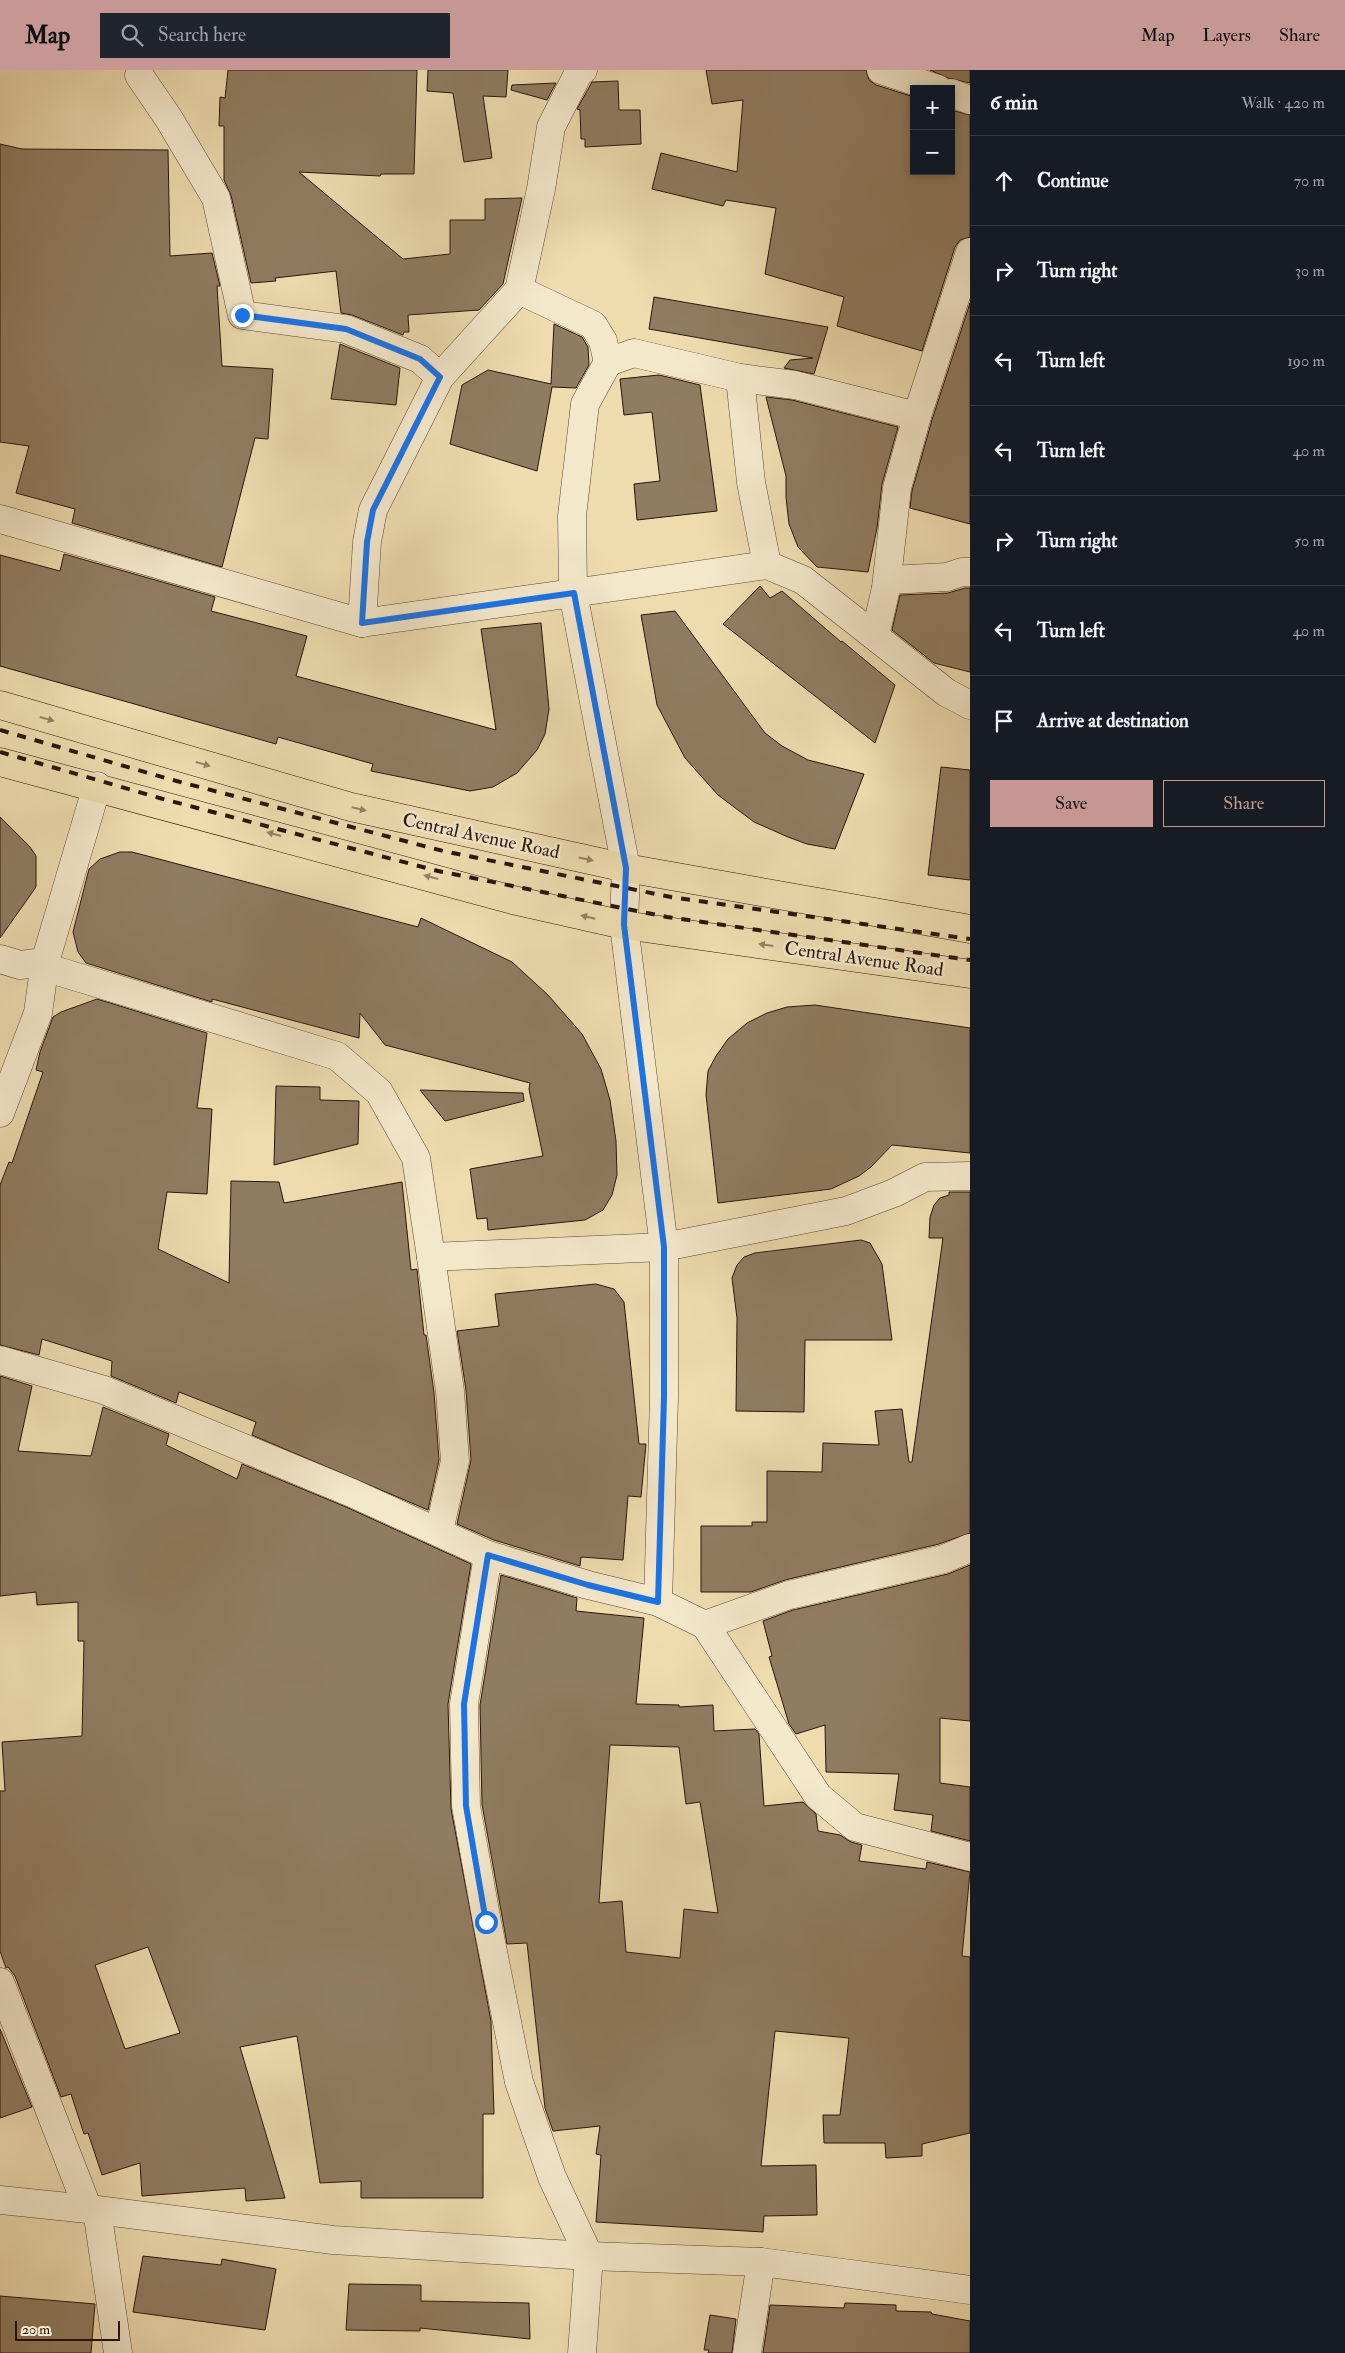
<!DOCTYPE html>
<meta charset="utf-8">
<style>
:root{--surface:#171b24;--page:#20242c;--text:#f1f3f6;--muted:#9ea1a6;--line:#363941;--accent:#c59692}
body{margin:0;font-family:"IM FELL Double Pica",serif;background:var(--page);color:var(--text)}
.controls{position:absolute;right:15px;top:15px;display:grid;overflow:hidden;border-radius:0px;box-shadow:0 2px 8px #0003}
.controls button{width:45px;height:45px;display:grid;place-items:center;padding:0;border:0;border-bottom:1px solid var(--line);background:var(--surface);color:var(--text);font:25px sans-serif}
.scale{position:absolute;left:15px;bottom:12px;width:105px;box-sizing:border-box;padding-left:5px;border:2px solid #2a150d;border-top:0;font-size:14px;line-height:18px;white-space:nowrap;color:#2a150d;-webkit-text-stroke:4px #f4e8cb;paint-order:stroke}
.stop{position:absolute;width:15px;height:15px;margin:-11px;border:4px solid #1a73e8;border-radius:50%;background:#fff}
.stop.end{background:#1a73e8;border-color:#fff;box-shadow:0 1px 5px #0008}
.list{margin:0;padding:0;list-style:none}
h2{display:flex;justify-content:space-between;align-items:center;height:65px;margin:0;padding:0 20px;font-size:21px}
h2 small{font-size:16px;font-weight:400;color:var(--muted)}
.list li{display:grid;grid-template-columns:32px 1fr auto;gap:15px;align-items:center;box-sizing:border-box;height:90px;padding:0 20px;border-top:1px solid var(--line)}
.list b{display:block;font-size:19px;white-space:nowrap}
.list em{font-size:16px;font-style:normal;color:var(--muted)}
.actions{display:flex;gap:10px;padding:15px 20px}
.actions a{flex:1;padding:11px 0;border:1px solid var(--accent);border-radius:0px;text-align:center;font-size:18px;color:var(--accent)}
.actions .main{background:var(--accent);color:#111}
.icon{flex:none;width:28px;height:28px;fill:none;stroke:currentColor;stroke-width:2;stroke-linecap:round;stroke-linejoin:round}
.map{position:relative;flex:none;width:970px;height:2283px;overflow:hidden}
header{display:flex;align-items:center;gap:30px;box-sizing:border-box;height:70px;padding:0 25px;background:var(--accent);color:#111}
header strong{font-size:24px}
nav{display:flex;gap:28px;margin-inline-start:auto;font-size:18px}
.search{width:350px;height:45px;background:var(--page);display:flex;align-items:center;gap:12px;box-sizing:border-box;padding:0 18px;border-radius:0px;color:var(--muted);font-size:19px}
main{display:flex}
aside{flex:1;background:var(--surface)}
.map>svg:first-child{display:block}
.building{fill:#907c61;stroke:#2a150d;fill-rule:evenodd}
.lines{fill:none;stroke-linecap:round;stroke-linejoin:round}
.minor-casing{stroke:#5b4736;stroke-width:29}
.primary-casing{stroke:#2a150d;stroke-width:29}
.minor{stroke:#f4e8cb;stroke-width:28}
.primary{stroke:#eedcaf;stroke-width:28}
.rail{stroke:#2a150d;stroke-width:4;stroke-dasharray:9 9;stroke-linecap:butt}
.oneway{fill:#968266}
.route{stroke:#1a73e8;stroke-width:6}
.labels{text-anchor:middle;dominant-baseline:central;stroke-width:5;stroke-linejoin:round;paint-order:stroke}
.street-label{font-size:19px;fill:#2a150d;stroke:#f4e8cb}
</style>
<header>
<strong>Map</strong>
<div class="search"><svg class="icon" aria-label="search" viewBox="0 0 24 24"><circle cx="10" cy="10" r="6"/><path d="M15 15l6 6"/></svg>Search here</div>
<nav><a>Map</a><a>Layers</a><a>Share</a></nav>
</header>
<main>
<div class="map">
<svg width="970" height="2283" viewBox="0 0 970 2283">
<rect width="100%" height="100%" fill="#eedcaf"/>
<filter id="stains"><feTurbulence type="fractalNoise" baseFrequency=".004" numOctaves="4"/><feColorMatrix values="0 0 0 0 .2 0 0 0 0 .09 0 0 0 0 .02 0 0 0 .5 -.17"/></filter>
<radialGradient id="worn" r=".72"><stop offset=".6" stop-color="#630" stop-opacity="0"/><stop offset="1" stop-color="#630" stop-opacity=".3"/></radialGradient>
<g class="building">
<polygon points="228,0 417,0 414,104 381,104 380,106 299,102 403,189 450,184 450,150 485,150 485,129 522,128 503,214 479,240 408,245 409,262 404,262 403,265 352,245 341,243 336,201 275,208 276,211 251,213 231,125 224,110 224,56 219,56 220,27 225,28"/>
<polygon points="428,0 508,0 506,27 483,26 492,88 464,92 453,23 427,21"/>
<polygon points="706,0 866,0 869,10 876,15 914,27 914,101 951,101 951,40 970,45 970,167 960,170 955,177 922,281 837,256 844,227 765,204 776,138 726,130 723,136 652,119 661,83 737,102 743,30 712,34"/>
<polygon points="930,0 970,0 970,13 948,8"/>
<polygon points="618,11 619,40 640,40 641,74 585,77 585,69 581,69 580,40 577,39 592,12"/>
<polygon points="556,13 547,30 511,20 512,15"/>
<polygon points="0,74 22,79 168,80 170,186 212,183 220,216 217,216 222,296 273,299 268,369 255,368 222,497 72,453 75,439 16,423 29,376 0,372"/>
<polygon points="654,227 828,257 814,304 784,298 790,290 813,288 649,259"/>
<polygon points="970,233 970,454 910,438 912,421 932,350"/>
<polygon points="554,254 582,267 588,277 589,295 576,318 552,317 537,401 450,374 462,315 488,300 551,314"/>
<polygon points="340,274 400,298 396,335 331,329"/>
<polygon points="659,305 700,315 717,441 637,450 634,414 660,411 652,342 624,345 620,309"/>
<polygon points="766,327 792,330 898,357 882,414 877,458 868,502 817,497 798,477 789,454 786,427 786,406"/>
<polygon points="64,484 215,527 211,541 307,566 296,606 496,660 481,559 541,553 549,639 545,664 537,680 517,703 493,717 470,721 371,701 373,694 278,667 276,674 0,596 0,485 60,501"/>
<polygon points="760,516 770,528 782,521 841,572 842,571 895,615 875,673 723,554"/>
<polygon points="965,518 970,518 970,602 934,593 892,560 900,525 948,523"/>
<polygon points="675,541 765,663 782,676 808,690 864,704 835,779 807,774 788,767 754,752 718,725 685,688 657,635 641,545"/>
<polygon points="941,697 970,700 970,810 928,805"/>
<polygon points="0,747 30,777 36,786 36,817 0,868"/>
<polygon points="120,782 132,782 418,857 421,848 512,892 548,925 582,964 601,999 610,1030 616,1071 617,1105 612,1125 603,1140 585,1150 488,1160 487,1148 477,1149 470,1099 543,1086 529,1019 530,1013 385,975 360,943 359,968 212,929 212,932 86,893 78,882 73,862 89,799 100,789"/>
<polygon points="97,929 207,963 197,1038 212,1039 207,1124 167,1122 158,1179 229,1213 231,1111 279,1112 284,1133 402,1112 411,1200 417,1199 424,1265 426,1265 434,1323 439,1390 428,1440 252,1365 256,1352 179,1322 176,1333 111,1306 112,1291 42,1269 39,1285 0,1275 0,1115 9,1092 12,1093 43,1002 36,1000 40,982 53,947 61,942"/>
<polygon points="815,935 970,958 970,1083 892,1075 871,1097 859,1106 831,1119 718,1133 706,1025 708,1001 716,986 728,969 747,953 767,943 787,937"/>
<polygon points="276,1016 320,1017 320,1030 359,1031 358,1074 274,1095"/>
<polygon points="420,1020 523,1023 524,1031 445,1051"/>
<polygon points="949,1122 970,1122 970,1463 939,1474 785,1510 751,1522 701,1522 701,1456 752,1456 752,1452 767,1452 767,1401 822,1402 823,1373 879,1375 875,1341 902,1339 909,1392 912,1392 943,1168 929,1168 930,1147 934,1135 940,1128 949,1125"/>
<polygon points="861,1170 870,1173 882,1194 892,1270 805,1270 804,1342 736,1341 737,1248 732,1208 737,1195 744,1187 755,1183"/>
<polygon points="596,1214 614,1219 624,1232 639,1374 646,1374 641,1427 628,1426 623,1490 581,1487 580,1496 494,1470 457,1454 471,1390 466,1320 457,1261 499,1256 495,1224"/>
<path d="M0,1306L32,1316L18,1381L91,1386L103,1337L169,1364L166,1375L237,1409L242,1394L346,1437L471,1494L448,1634L451,1739L491,1951L494,2044H483V2128H361V2111L320,2113L297,1966L240,1977L285,2128L246,2131L245,2118L142,2126L140,2093L102,2105L88,2063L84,2064L71,2024L61,2027L15,1906L8,1897L6,1898L0,1881V1721H5L2,1672L82,1666L84,1571H78V1532L37,1535L36,1522L0,1526ZM148,1877L180,1963L125,1979L95,1895Z"/>
<polygon points="970,1495 970,1651 940,1648 940,1713 970,1717 970,1771 931,1761 933,1745 894,1740 899,1704 826,1702 825,1655 796,1664 789,1654 769,1587 772,1586 763,1551 793,1540 948,1504"/>
<path d="M501,1505L577,1528L576,1541L644,1548L636,1634L679,1635V1637L713,1635L714,1661L755,1659L759,1664L764,1736L803,1732L816,1744L818,1761L840,1765L851,1772L862,1775L859,1791L926,1799L927,1792L970,1802L962,1886L970,1887V2063L922,2074V2086L886,2088L885,2073H824L823,2045H840L849,1968L775,1961L761,2096L816,2095L817,2145L764,2146L763,2162L596,2152L601,2085L596,2084L600,2056L553,2061L545,2038L527,1873L507,1874L482,1734L480,1635ZM610,1675L679,1677L686,1734L700,1732L718,1843L684,1839L680,1888L626,1882L622,1831L599,1833Z"/>
<polygon points="0,1959 32,2037 0,2048"/>
<polygon points="143,2186 221,2195 222,2189 276,2199 265,2260 133,2242"/>
<polygon points="349,2214 421,2215 421,2231 529,2233 530,2269 420,2258 420,2261 346,2260"/>
<polygon points="0,2226 95,2234 91,2283 0,2283"/>
<polygon points="845,2233 896,2235 896,2241 931,2242 932,2244 970,2251 970,2283 763,2283 770,2235 844,2238"/>
<polygon points="710,2245 736,2249 732,2283 708,2283 709,2280 704,2280"/>
</g>
<g class="lines">
<defs>
<g id="minor">
<polyline points="881,0 938,19"/>
<polyline points="139,5 169,49 216,128 242,245 346,259 420,289 440,307"/>
<polyline points="951,23 970,30"/>
<polyline points="519,220 593,255 603,271 608,292 634,283 740,308 795,315 917,346"/>
<polyline points="608,292 585,334 572,446 573,523 767,495 803,510 947,623 970,635"/>
<polyline points="740,308 751,412 767,495"/>
<polyline points="0,449 362,553 573,523 626,798 624,855 664,1177 664,1327 658,1532"/>
<polyline points="886,518 890,510 947,507 962,502 970,502"/>
<polyline points="362,553 367,472 373,440 440,307 519,220 541,119 551,57 579,2 583,0"/>
<polyline points="875,566 886,518 897,418 917,346 970,182"/>
<polyline points="0,889 20,895 45,892 97,716"/>
<polyline points="44,897 337,986 379,1022 416,1088 431,1187 664,1177 846,1141 894,1123 925,1107 970,1106"/>
<polyline points="0,1043 38,943 45,892"/>
<polyline points="431,1187 450,1321 455,1391 439,1461"/>
<polyline points="0,1290 104,1320 352,1423 488,1485 588,1515 658,1532 705,1555 789,1525 944,1489 970,1478"/>
<polyline points="488,1485 464,1634 466,1736 487,1852 519,2012 552,2107 589,2186 582,2283"/>
<polyline points="705,1555 818,1726 855,1757 970,1787"/>
<polyline points="0,1912 88,2139"/>
<polyline points="0,2130 97,2140 333,2170 589,2186 761,2192 970,2220"/>
<polyline points="97,2140 118,2283"/>
<polyline points="747,2283 761,2192"/>
</g>
<g id="primary">
<polyline points="0,635 351,737 626,798 970,859"/>
<polyline points="0,692 513,830 624,855 970,904"/>
</g>
</defs>
<use href="#minor" class="minor-casing"/>
<use href="#primary" class="primary-casing"/>
<use href="#minor" class="minor"/>
<use href="#primary" class="primary"/>
<g class="rail">
<polyline points="0,660 169,709 443,781 671,827 970,869"/>
<polyline points="0,682 163,729 438,801 667,847 970,890"/>
</g>
</g>
<defs><path id="oneway-solid" d="M-6-.8H1V-3.2L6.5 0L1 3.2V.8H-6Z" transform="scale(1.25)"/></defs>
<g class="oneway">
<use href="#oneway-solid" transform="translate(47 649) rotate(16)"/>
<use href="#oneway-solid" transform="translate(203 694) rotate(16)"/>
<use href="#oneway-solid" transform="translate(359 739) rotate(13)"/>
<use href="#oneway-solid" transform="translate(274 764) rotate(-165)"/>
<use href="#oneway-solid" transform="translate(586 789) rotate(12)"/>
<use href="#oneway-solid" transform="translate(431 807) rotate(-165)"/>
<use href="#oneway-solid" transform="translate(588 847) rotate(-167)"/>
<use href="#oneway-solid" transform="translate(766 875) rotate(-172)"/>
</g>
<g class="lines">
<polyline class="route" points="242,245 346,259 420,289 440,307 373,440 367,472 362,553 574,523 626,798 624,855 664,1177 664,1327 658,1532 588,1515 488,1485 464,1634 466,1736 486,1852"/>
</g>
<g class="labels">
<g class="street-label">
<text transform="translate(481 766) rotate(12)">Central Avenue Road</text>
<text transform="translate(864 889) rotate(8)">Central Avenue Road</text>
</g>
</g>
<rect width="100%" height="100%" filter="url(#stains)"/>
<rect width="100%" height="100%" fill="url(#worn)"/>
</svg>
<div class="controls">
<button>+</button>
<button>−</button>
</div>
<div class="scale">20 m</div>
<div class="stop" style="left:486px;top:1852px"></div>
<div class="stop end" style="left:242px;top:245px"></div>
</div>
<aside>
<h2>6 min<small>Walk · 420 m</small></h2>
<ul class="list">
<li><svg class="icon" aria-label="ahead" viewBox="0 0 24 24"><path d="M12 20V5M6 11l6-6 6 6"/></svg><div><b>Continue</b></div><em>70 m</em></li>
<li><svg class="icon" aria-label="right" viewBox="0 0 24 24"><path d="M7 20v-9h11M14 6l5 5-5 5"/></svg><div><b>Turn right</b></div><em>30 m</em></li>
<li><svg class="icon" aria-label="left" viewBox="0 0 24 24"><path d="M17 20v-9H6M10 6l-5 5 5 5"/></svg><div><b>Turn left</b></div><em>190 m</em></li>
<li><svg class="icon" aria-label="left" viewBox="0 0 24 24"><path d="M17 20v-9H6M10 6l-5 5 5 5"/></svg><div><b>Turn left</b></div><em>40 m</em></li>
<li><svg class="icon" aria-label="right" viewBox="0 0 24 24"><path d="M7 20v-9h11M14 6l5 5-5 5"/></svg><div><b>Turn right</b></div><em>50 m</em></li>
<li><svg class="icon" aria-label="left" viewBox="0 0 24 24"><path d="M17 20v-9H6M10 6l-5 5 5 5"/></svg><div><b>Turn left</b></div><em>40 m</em></li>
<li><svg class="icon" aria-label="arrive" viewBox="0 0 24 24"><path d="M6 21V4h12l-3 4 3 4H6"/></svg><div><b>Arrive at destination</b></div></li>
</ul>
<div class="actions"><a class="main">Save</a><a>Share</a></div>
</aside>
</main>
